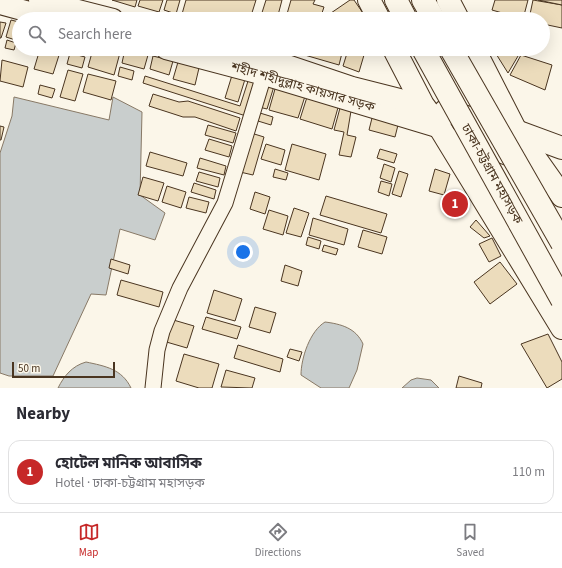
<!DOCTYPE html>
<meta charset="utf-8">
<style>
:root{--surface:#fff;--page:#f7f7f7;--text:#2b2b33;--muted:#7c7c81;--line:#e1e1e2;--accent:#c62828}
body{margin:0;font-family:"Source Sans 3","Noto Sans Bengali",sans-serif;background:var(--page);color:var(--text)}
.scale{position:absolute;left:12px;bottom:10px;width:103px;box-sizing:border-box;padding-left:4px;border:2px solid #4a3520;border-top:0;font-size:11px;line-height:14px;white-space:nowrap;color:#4a3520;-webkit-text-stroke:3px #fbf6e9;paint-order:stroke}
.you{position:absolute;left:243px;top:252px;width:14px;height:14px;margin:-10px;border:3px solid #fff;border-radius:50%;background:#1a73e8;box-shadow:0 0 0 6px #1a73e833}
.badge{display:grid;place-items:center;width:26px;height:26px;border-radius:50%;background:var(--accent);color:#fff;font-size:13px;font-weight:700}
.pin{position:absolute;translate:-50% -50%;border:2px solid #fff;box-shadow:0 1px 4px #0006}
.list{margin:0;padding:0;list-style:none}
h2{display:flex;justify-content:space-between;align-items:center;height:52px;margin:0;padding:0 16px;font-size:17px}
h2 small{font-size:13px;font-weight:400;color:var(--muted)}
.list li{display:grid;grid-template-columns:26px 1fr auto;gap:12px;align-items:center;box-sizing:border-box;height:64px;margin:0 8px 8px;padding:0 8px;border:1px solid var(--line);border-radius:12px}
.list b{display:block;font-size:15px;white-space:nowrap}
.list p{margin:0;font-size:13px;white-space:nowrap;color:var(--muted)}
.list em{font-size:13px;font-style:normal;color:var(--muted)}
.icon{flex:none;width:22px;height:22px;fill:none;stroke:currentColor;stroke-width:2;stroke-linecap:round;stroke-linejoin:round}
.map{position:relative;flex:none;width:562px;height:388px;overflow:hidden}
.search{position:absolute;background:var(--surface);box-shadow:0 4px 16px #0002;left:12px;right:12px;top:12px;height:44px;display:flex;align-items:center;gap:10px;box-sizing:border-box;padding:0 14px;border-radius:22px;color:var(--muted);font-size:15px}
.sheet{height:124px;background:var(--surface)}
nav{display:flex;justify-content:space-around;align-items:center;box-sizing:border-box;height:56px;border-top:1px solid var(--line);background:var(--surface);font-size:11px;color:var(--muted)}
nav a{display:grid;justify-items:center;gap:2px}
nav .on{color:var(--accent)}
.map>svg:first-child{display:block}
.water{fill:#c9cecd;stroke:#887966}
.building{fill:#ecdcbc;stroke:#4a3520}
.lines{fill:none;stroke-linecap:round;stroke-linejoin:round}
.minor-casing{stroke:#4a3520;stroke-width:17}
.major-casing{stroke:#4a3520;stroke-width:22}
.highway-casing{stroke:#4a3520;stroke-width:24}
.minor{stroke:#fbf6e9;stroke-width:15}
.major{stroke:#fbf6e9;stroke-width:20}
.highway{stroke:#fbf6e9;stroke-width:22}
.highway-bridge-casing{stroke:#4a3520;stroke-width:24;stroke-linecap:butt}
.highway-bridge{stroke:#fbf6e9;stroke-width:22}
.labels{text-anchor:middle;dominant-baseline:central;stroke-width:3;stroke-linejoin:round;paint-order:stroke}
.street-label{font-size:13px;fill:#4a3520;stroke:#fbf6e9}
</style>
<div class="map">
<svg width="562" height="388" viewBox="0 0 562 388">
<rect width="100%" height="100%" fill="#fbf6e9"/>
<g class="water">
<polygon points="14,97 109,120 113,97 142,112 140,195 165,213 155,240 120,229 106,295 91,294 53,376 9,376 0,373 0,153 12,116"/>
<path d="M325,322C341,324 356,328 363,344L357,370L349,388H321L301,375C301,358 310,331 325,322Z"/>
<path d="M86,362C105,366 122,369 131,388H58C64,376 72,366 86,362Z"/>
<polygon points="417,378 431,380 439,388 402,388 411,380"/>
</g>
<g class="building">
<polygon points="112,0 137,0 135,7"/>
<polygon points="140,0 163,0 159,12 138,6"/>
<polygon points="167,0 180,0 176,14 164,10"/>
<polygon points="186,0 256,0 250,19 200,19 182,14"/>
<polygon points="266,0 282,0 277,19 260,19"/>
<polygon points="291,0 315,0 313,4 324,7 320,19 305,19 287,14"/>
<polygon points="350,0 354,0 367,19 335,19 331,13"/>
<polygon points="495,0 528,0 523,19 492,10"/>
<polygon points="533,0 562,5 562,28 543,24 543,19 529,19"/>
<polygon points="538,0 562,0 562,5"/>
<polygon points="11,20 19,22 19,41 6,37"/>
<polygon points="0,22 6,23 1,38 0,38"/>
<polygon points="7,40 16,43 14,50 5,48"/>
<polygon points="40,49 61,49 53,74 34,69"/>
<polygon points="69,49 89,49 88,54"/>
<polygon points="93,49 121,49 114,75 88,67"/>
<polygon points="125,49 148,55 144,69 122,63"/>
<polygon points="284,49 343,49 339,65"/>
<polygon points="493,49 520,49 521,51 508,73"/>
<polygon points="348,50 364,55 359,72 343,66"/>
<polygon points="70,53 85,57 82,68 67,64"/>
<polygon points="521,55 552,65 545,90 510,75"/>
<polygon points="153,56 173,61 169,75 150,69"/>
<polygon points="2,60 28,67 23,87 0,81"/>
<polygon points="178,62 199,68 195,85 173,79"/>
<polygon points="120,67 134,71 132,80 118,76"/>
<polygon points="68,70 83,74 75,101 60,97"/>
<polygon points="233,72 246,76 238,102 225,98"/>
<polygon points="88,74 116,81 111,100 83,92"/>
<polygon points="145,76 240,106 249,78 257,80 246,116 143,83"/>
<polygon points="267,81 275,83 267,109 259,107"/>
<polygon points="277,82 307,90 298,118 269,110"/>
<polygon points="40,85 55,89 52,98 38,94"/>
<polygon points="153,94 179,102 188,101 240,118 236,131 195,117 183,117 149,106"/>
<polygon points="308,94 339,104 332,129 300,119"/>
<polygon points="340,108 351,111 347,135 356,137 351,157 339,155 344,132 334,130"/>
<polygon points="260,113 273,117 271,125 258,121"/>
<polygon points="373,114 399,121 395,137 369,130"/>
<polygon points="208,125 236,133 233,143 205,135"/>
<polygon points="0,126 4,127 1,140 0,140"/>
<polygon points="251,133 264,137 253,175 240,172"/>
<polygon points="209,139 232,146 229,157 205,150"/>
<polygon points="266,144 285,150 281,165 261,159"/>
<polygon points="292,144 326,154 319,180 285,170"/>
<polygon points="380,149 397,154 394,163 377,158"/>
<polygon points="150,152 187,163 183,176 146,166"/>
<polygon points="200,158 226,166 224,175 197,168"/>
<polygon points="384,164 395,168 391,182 380,178"/>
<polygon points="275,169 288,173 286,180 273,177"/>
<polygon points="435,169 450,174 444,195 429,191"/>
<polygon points="399,171 408,174 401,197 392,194"/>
<polygon points="199,172 220,178 218,187 196,181"/>
<polygon points="143,177 164,183 158,201 138,195"/>
<polygon points="381,181 392,184 389,196 378,192"/>
<polygon points="194,183 216,190 214,199 191,192"/>
<polygon points="167,186 186,192 181,208 162,202"/>
<polygon points="255,192 270,197 265,214 250,209"/>
<polygon points="326,196 387,214 381,233 320,215"/>
<polygon points="189,197 209,202 206,213 186,208"/>
<polygon points="294,208 309,213 301,237 286,233"/>
<polygon points="269,210 288,216 283,235 263,229"/>
<polygon points="313,218 348,229 344,245 309,235"/>
<polygon points="476,220 490,236 484,238 470,227"/>
<polygon points="363,230 387,237 382,254 358,247"/>
<polygon points="308,237 321,241 319,249 306,245"/>
<polygon points="492,238 501,256 489,262 479,244"/>
<polygon points="324,245 338,249 336,255 322,251"/>
<polygon points="111,259 130,265 128,274 109,268"/>
<polygon points="500,262 517,284 490,304 474,282"/>
<polygon points="285,265 302,271 298,286 281,281"/>
<polygon points="121,280 163,292 159,307 117,295"/>
<polygon points="214,290 242,299 235,321 207,313"/>
<polygon points="255,307 276,313 270,333 249,327"/>
<polygon points="206,317 241,327 237,339 202,329"/>
<polygon points="170,319 194,326 187,348 163,341"/>
<polygon points="548,334 562,362 562,379 547,388 521,344"/>
<polygon points="238,345 283,359 280,372 234,358"/>
<polygon points="290,349 302,352 299,361 287,357"/>
<polygon points="184,354 219,364 212,388 199,388 176,381"/>
<polygon points="226,370 255,378 252,388 221,387"/>
<polygon points="459,376 482,383 481,388 456,388"/>
</g>
<g class="lines">
<defs>
<polyline id="minor" points="153,388 157,350 162,331 180,288 225,203 267,65"/>
<g id="major">
<polyline points="39,0 113,19"/>
<polyline points="0,4 55,19"/>
<polyline points="166,49 264,75 440,128"/>
<polyline points="231,49 269,59 352,87 423,105"/>
</g>
<g id="highway">
<polyline points="369,0 379,19"/>
<polyline points="396,0 406,19"/>
<polyline points="423,0 434,19"/>
<polyline points="448,0 458,19"/>
<polyline points="394,49 423,105 440,128 562,328"/>
<polyline points="474,49 516,131 562,196"/>
<polyline points="445,111 516,131 562,148"/>
<polyline points="462,136 523,160"/>
</g>
</defs>
<use href="#minor" class="minor-casing"/>
<use href="#major" class="major-casing"/>
<use href="#highway" class="highway-casing"/>
<use href="#minor" class="minor"/>
<use href="#major" class="major"/>
<use href="#highway" class="highway"/>
<defs>
<g id="highway-bridge">
<polyline points="423,49 562,300"/>
<polyline points="451,49 562,243"/>
</g>
</defs>
<use href="#highway-bridge" class="highway-bridge-casing"/>
<use href="#highway-bridge" class="highway-bridge"/>
</g>
<g class="labels">
<g class="street-label">
<text transform="translate(303 87) rotate(16)">শহীদ শহীদুল্লাহ কায়সার সড়ক</text>
<text transform="translate(492 174) rotate(61)">ঢাকা-চট্টগ্রাম মহাসড়ক</text>
</g>
</g>
</svg>
<div class="scale">50 m</div>
<div class="you"></div>
<div class="pin badge" style="left:455px;top:204px">1</div>
<div class="search"><svg class="icon" aria-label="search" viewBox="0 0 24 24"><circle cx="10" cy="10" r="6"/><path d="M15 15l6 6"/></svg>Search here</div>
</div>
<section class="sheet">
<h2>Nearby<small></small></h2>
<ul class="list">
<li><span class="badge">1</span><div><b>হোটেল মানিক আবাসিক</b><p>Hotel · ঢাকা-চট্টগ্রাম মহাসড়ক</p></div><em>110 m</em></li>
</ul>
</section>
<nav>
<a class="on"><svg class="icon" aria-label="map" viewBox="0 0 24 24"><path d="M3 6l6-2 6 2 6-2v14l-6 2-6-2-6 2zM9 4v14M15 6v14"/></svg>Map</a>
<a><svg class="icon" aria-label="directions" viewBox="0 0 24 24"><path d="M12 3l9 9-9 9-9-9zM9 14v-3h6M13 9l2 2-2 2"/></svg>Directions</a>
<a><svg class="icon" aria-label="saved" viewBox="0 0 24 24"><path d="M7 4h10v16l-5-4-5 4z"/></svg>Saved</a>
</nav>
